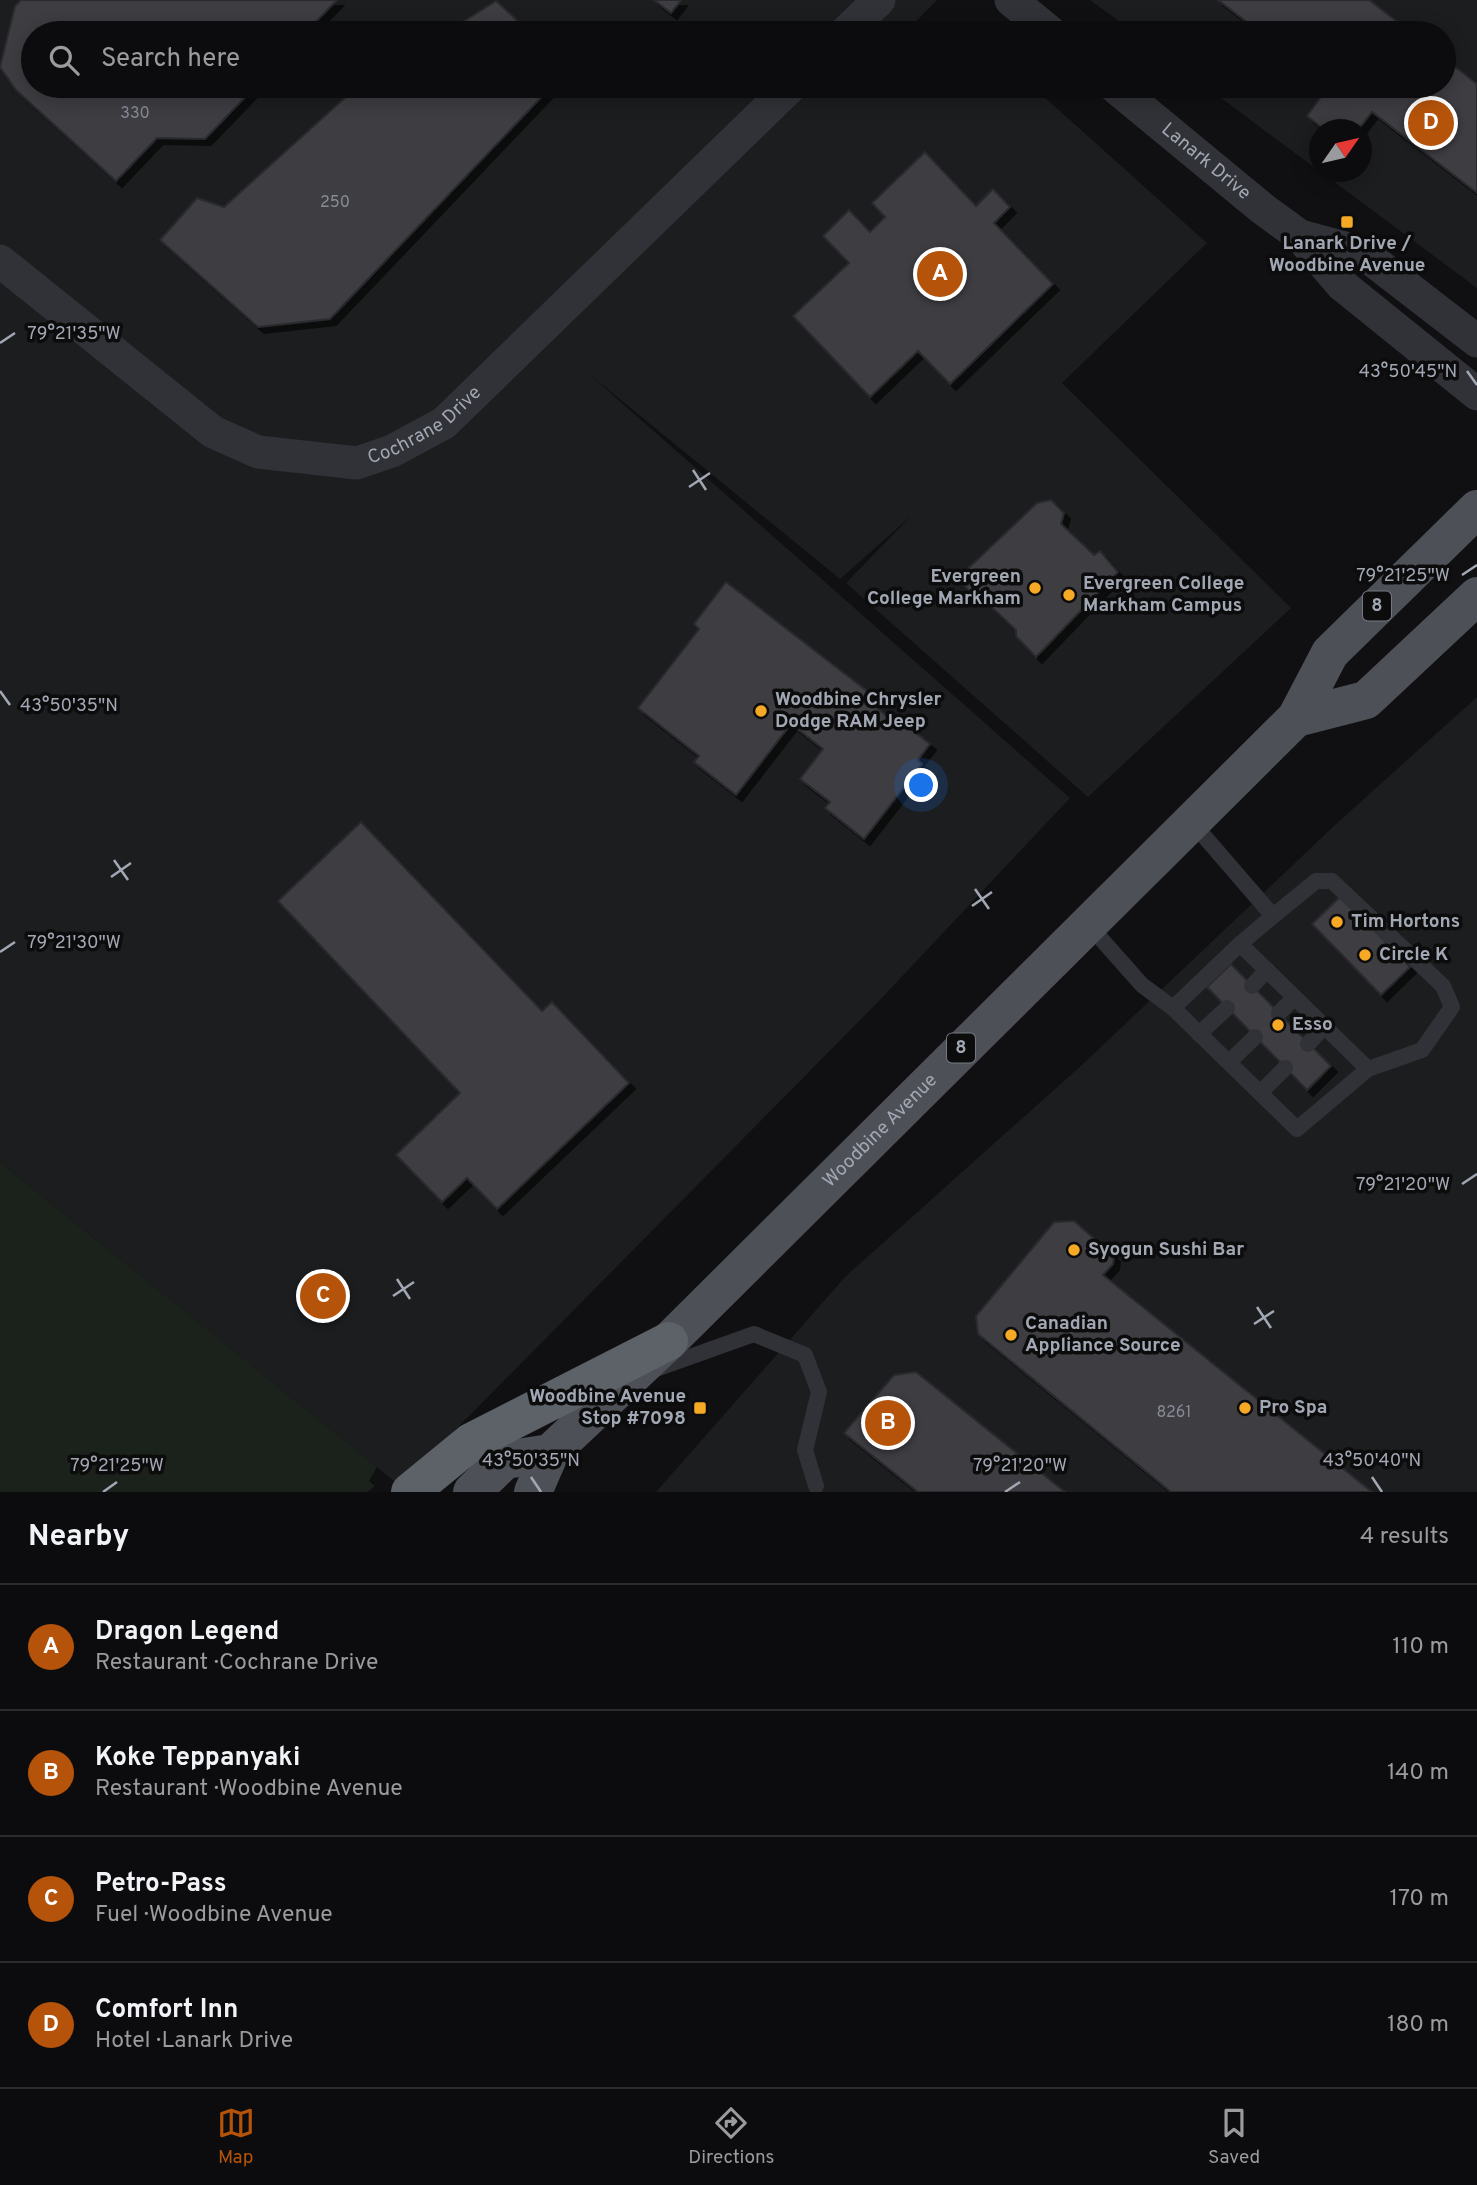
<!DOCTYPE html>
<meta charset="utf-8">
<style>
:root{--surface:#0c0c0e;--page:#1a1a1c;--text:#f1f3f6;--muted:#9a9b9e;--line:#2c2c2e;--accent:#b45309}
body{margin:0;font-family:Overpass,sans-serif;background:var(--page);color:var(--text)}
.compass{position:absolute;left:1309px;top:119px;width:63px;height:63px;border-radius:50%;background:var(--surface);box-shadow:0 4px 18px #0003;rotate:56deg}
.you{position:absolute;left:922px;top:786px;width:24px;height:24px;margin:-18px;border:5px solid #fff;border-radius:50%;background:#1a73e8;box-shadow:0 0 0 10px #1a73e833}
.badge{display:grid;place-items:center;width:46px;height:46px;border-radius:50%;background:var(--accent);color:#fff;font-size:23px;font-weight:700}
.pin{position:absolute;translate:-50% -50%;border:4px solid #fff;box-shadow:0 2px 7px #0006}
.list{margin:0;padding:0;list-style:none}
h2{display:flex;justify-content:space-between;align-items:center;height:91px;margin:0;padding:0 28px;font-size:30px}
h2 small{font-size:23px;font-weight:400;color:var(--muted)}
.list li{display:grid;grid-template-columns:46px 1fr auto;gap:21px;align-items:center;box-sizing:border-box;height:126px;padding:0 28px;border-top:2px solid var(--line)}
.list b{display:block;font-size:26px;white-space:nowrap}
.list p{margin:0;font-size:23px;white-space:nowrap;color:var(--muted)}
.list em{font-size:23px;font-style:normal;color:var(--muted)}
.icon{flex:none;width:38px;height:38px;fill:none;stroke:currentColor;stroke-width:2;stroke-linecap:round;stroke-linejoin:round}
.map{position:relative;flex:none;width:1477px;height:1492px;overflow:hidden}
.search{position:absolute;background:var(--surface);box-shadow:0 4px 18px #0003;left:21px;right:21px;top:21px;height:77px;display:flex;align-items:center;gap:18px;box-sizing:border-box;padding:0 24px;border-radius:38px;color:var(--muted);font-size:26px}
.sheet{height:595px;background:var(--surface)}
nav{display:flex;justify-content:space-around;align-items:center;box-sizing:border-box;height:98px;border-top:2px solid var(--line);background:var(--surface);font-size:19px;color:var(--muted)}
nav a{display:grid;justify-items:center;gap:4px}
nav .on{color:var(--accent)}
.map>svg:first-child{display:block}
.built{fill:#1c1d1f}
.green{fill:#1b221b}
.building{fill:#3c3d42;stroke:#2a2a2e;stroke-width:2;filter:url(#shadow)}
.lines{fill:none;stroke-linecap:round;stroke-linejoin:round}
.lane{stroke:#313237;stroke-width:16}
.street{stroke:#313237;stroke-width:33}
.primary{stroke:#4d5056;stroke-width:38}
.highway{stroke:#5d6168;stroke-width:38}
.ticks{fill:none;stroke:#a1a7b3;stroke-width:2.5}
.poi-dot{fill:#f5a925;stroke:#0c0c0d;stroke-width:2.5}
.labels{text-anchor:middle;dominant-baseline:central;stroke-width:7;stroke-linejoin:round;paint-order:stroke}
.number-label{font-size:16px;fill:#888c97}
.shield{fill:#0c0c0d;stroke:#747881;stroke-width:2}
.shield-label{font-size:18px;font-weight:bold;fill:#a1a7b3}
.street-label{font-size:19px;fill:#a1a7b3;stroke:#0c0c0d}
.poi-label{font-size:19px;font-weight:bold;fill:#a1a7b3;stroke:#0c0c0d;text-anchor:start}
.ticks-label{font-size:18px;text-anchor:middle;fill:#a1a7b3;stroke:#0c0c0d;stroke-width:7;stroke-linejoin:round;paint-order:stroke}
</style>
<div class="map">
<svg width="1477" height="1492" viewBox="0 0 1477 1492">
<defs>
<filter id="shadow"><feDropShadow dx="6" dy="6" stdDeviation="0" flood-color="#0009"/></filter>
</defs>
<rect width="100%" height="100%" fill="#101012"/>
<g class="built">
<polygon points="0,0 937,0 914,23 970,33 33,33 33,86 1032,86 1207,243 1062,383 1291,608 1088,797 846,583 911,516 840,579 589,374 1070,798 878,1002 400,1486 0,1162"/>
<polygon points="1090,0 1477,0 1477,288 1321,172 1362,172 1362,130 1320,130 1319,171 1205,86 1444,86 1444,33 1135,33"/>
<polygon points="1477,697 1477,1492 656,1492 845,1277 1084,1063 1335,825"/>
</g>
<polygon class="green" points="0,1162 377,1467 369,1481 375,1486 367,1492 0,1492"/>
<g class="building">
<polygon points="21,0 337,0 305,33 33,33 33,86 256,86 205,139 157,138 116,181 16,90 0,67 15,6"/>
<polygon points="654,0 681,0 671,13"/>
<polygon points="1218,0 1369,0 1412,33 1261,33"/>
<polygon points="496,1 531,33 416,33 422,28 447,32"/>
<polygon points="1444,58 1477,84 1477,193 1372,112 1358,130 1325,130 1307,116 1329,86 1444,86"/>
<polygon points="358,86 552,86 330,319 258,327 160,240 197,198 224,207"/>
<polygon points="925,152 976,206 993,189 1010,207 994,223 1053,284 950,384 918,351 870,397 793,316 849,263 823,236 849,210 870,232 885,217 872,203"/>
<polygon points="1051,500 1064,513 1061,524 1094,555 1100,551 1118,572 1036,657 1016,636 1016,630 983,599 975,598 958,578 1037,503"/>
<polygon points="726,582 871,694 867,700 888,717 891,713 930,744 918,760 922,764 864,839 825,808 830,802 800,779 823,749 791,724 736,795 694,762 699,756 638,708 699,629 694,624"/>
<polygon points="361,822 542,1011 552,1002 629,1083 497,1209 467,1178 442,1202 396,1155 460,1093 278,901"/>
<polygon points="1341,896 1410,967 1381,995 1312,924"/>
<polygon points="1231,964 1331,1066 1307,1090 1207,987"/>
<polygon points="1074,1221 1114,1256 1113,1264 1103,1275 1372,1492 1171,1492 978,1334 976,1316 1054,1222"/>
<polygon points="916,1372 1065,1492 918,1492 844,1433 894,1375"/>
</g>
<g class="lines">
<g class="lane">
<polyline points="1273,916 1316,881 1332,881 1443,986 1452,1007 1422,1050 1368,1069"/>
<polyline points="1087,923 1142,985 1173,1008 1297,1129 1368,1069 1240,944 1273,916 1191,821"/>
<polyline points="1252,986 1267,970"/>
<polyline points="1173,1008 1240,944"/>
<polyline points="1279,1013 1294,998"/>
<polyline points="1199,1034 1227,1008"/>
<polyline points="1308,1044 1324,1027"/>
<polyline points="1229,1062 1255,1037"/>
<polyline points="1260,1093 1285,1068"/>
<polyline points="656,1369 754,1334 805,1355 819,1392 805,1450 816,1486"/>
</g>
<g class="street">
<polyline points="1011,0 1051,33"/>
<polyline points="845,33 879,0"/>
<path id="s1" d="M1114,86L1263,209L1300,236L1342,285L1477,394"/>
<polyline points="1300,236 1363,253 1477,341"/>
<path id="s2" d="M0,261L213,432L258,452L357,463L392,451L444,423L791,86"/>
</g>
<g class="primary">
<polyline points="1296,718 1366,700 1477,596"/>
<polyline points="472,1492 505,1460 550,1453"/>
<path id="s3" d="M533,1492L550,1453L669,1341L1296,718L1330,653L1477,509"/>
</g>
<polyline class="highway" points="410,1492 471,1442 669,1341"/>
</g>
<path class="ticks" d="M0,343L15,333M1467,371L1477,385M693,470L706,490M689,487L710,473M1462,575L1477,565M0,691L10,705M114,860L128,880M111,877L131,863M975,889L989,909M972,906L992,892M0,952L15,942M1462,1184L1477,1174M397,1279L410,1299M393,1296L414,1282M1257,1307L1271,1328M1254,1324L1274,1311M531,1477L541,1492M1372,1477L1382,1492M103,1492L117,1482M1005,1492L1020,1482"/>
<g class="poi-dot">
<rect x="1340" y="215" width="14" height="14" rx="3.5"/>
<circle cx="1035" cy="588" r="7"/>
<circle cx="1069" cy="595" r="7"/>
<circle cx="761" cy="711" r="7"/>
<circle cx="1337" cy="922" r="7"/>
<circle cx="1365" cy="955" r="7"/>
<circle cx="1278" cy="1025" r="7"/>
<circle cx="1074" cy="1250" r="7"/>
<circle cx="1011" cy="1335" r="7"/>
<rect x="693" y="1401" width="14" height="14" rx="3.5"/>
<circle cx="1245" cy="1408" r="7"/>
</g>
<g class="labels">
<g class="number-label">
<text x="135" y="114">330</text>
<text x="335" y="203">250</text>
<text x="1174" y="1413">8261</text>
</g>
<g class="shield">
<rect x="1363" y="591.5" width="28" height="29" rx="5"/>
<rect x="947" y="1033.5" width="28" height="29" rx="5"/>
</g>
<g class="shield-label">
<text x="1377" y="606">8</text>
<text x="961" y="1048">8</text>
</g>
<g class="street-label">
<text stroke="none"><textPath href="#s1" startOffset="119">Lanark Drive</textPath></text>
<text stroke="none"><textPath href="#s2" startOffset="500">Cochrane Drive</textPath></text>
<text stroke="none"><textPath href="#s3" startOffset="504">Woodbine Avenue</textPath></text>
</g>
<g class="poi-label">
<text x="1347" y="244" text-anchor="middle">Lanark Drive /<tspan x="1347" dy="22">Woodbine Avenue</tspan></text>
<text x="1021" y="577" text-anchor="end">Evergreen<tspan x="1021" dy="22">College Markham</tspan></text>
<text x="1083" y="584">Evergreen College<tspan x="1083" dy="22">Markham Campus</tspan></text>
<text x="775" y="700">Woodbine Chrysler<tspan x="775" dy="22">Dodge RAM Jeep</tspan></text>
<text x="1351" y="922">Tim Hortons</text>
<text x="1379" y="955">Circle K</text>
<text x="1292" y="1025">Esso</text>
<text x="1088" y="1250">Syogun Sushi Bar</text>
<text x="1025" y="1324">Canadian<tspan x="1025" dy="22">Appliance Source</tspan></text>
<text x="686" y="1397" text-anchor="end">Woodbine Avenue<tspan x="686" dy="22">Stop #7098</tspan></text>
<text x="1259" y="1408">Pro Spa</text>
</g>
</g>
<g class="ticks-label">
<text x="74" y="339">79°21'35"W</text>
<text x="1408" y="377">43°50'45"N</text>
<text x="1403" y="581">79°21'25"W</text>
<text x="69" y="711">43°50'35"N</text>
<text x="74" y="948">79°21'30"W</text>
<text x="1403" y="1190">79°21'20"W</text>
<text x="531" y="1466">43°50'35"N</text>
<text x="1372" y="1466">43°50'40"N</text>
<text x="117" y="1471">79°21'25"W</text>
<text x="1020" y="1471">79°21'20"W</text>
</g>
</svg>
<svg class="compass" viewBox="-18 -18 36 36"><path d="M0-13l5 13h-10z" fill="#e53935"/><path d="M0 13l5-13h-10z" fill="#9a9b9e"/></svg>
<div class="you"></div>
<div class="pin badge" style="left:940px;top:274px">A</div>
<div class="pin badge" style="left:888px;top:1423px">B</div>
<div class="pin badge" style="left:323px;top:1296px">C</div>
<div class="pin badge" style="left:1431px;top:123px">D</div>
<div class="search"><svg class="icon" aria-label="search" viewBox="0 0 24 24"><circle cx="10" cy="10" r="6"/><path d="M15 15l6 6"/></svg>Search here</div>
</div>
<section class="sheet">
<h2>Nearby<small>4 results</small></h2>
<ul class="list">
<li><span class="badge">A</span><div><b>Dragon Legend</b><p>Restaurant · Cochrane Drive</p></div><em>110 m</em></li>
<li><span class="badge">B</span><div><b>Koke Teppanyaki</b><p>Restaurant · Woodbine Avenue</p></div><em>140 m</em></li>
<li><span class="badge">C</span><div><b>Petro-Pass</b><p>Fuel · Woodbine Avenue</p></div><em>170 m</em></li>
<li><span class="badge">D</span><div><b>Comfort Inn</b><p>Hotel · Lanark Drive</p></div><em>180 m</em></li>
</ul>
</section>
<nav>
<a class="on"><svg class="icon" aria-label="map" viewBox="0 0 24 24"><path d="M3 6l6-2 6 2 6-2v14l-6 2-6-2-6 2zM9 4v14M15 6v14"/></svg>Map</a>
<a><svg class="icon" aria-label="directions" viewBox="0 0 24 24"><path d="M12 3l9 9-9 9-9-9zM9 14v-3h6M13 9l2 2-2 2"/></svg>Directions</a>
<a><svg class="icon" aria-label="saved" viewBox="0 0 24 24"><path d="M7 4h10v16l-5-4-5 4z"/></svg>Saved</a>
</nav>
